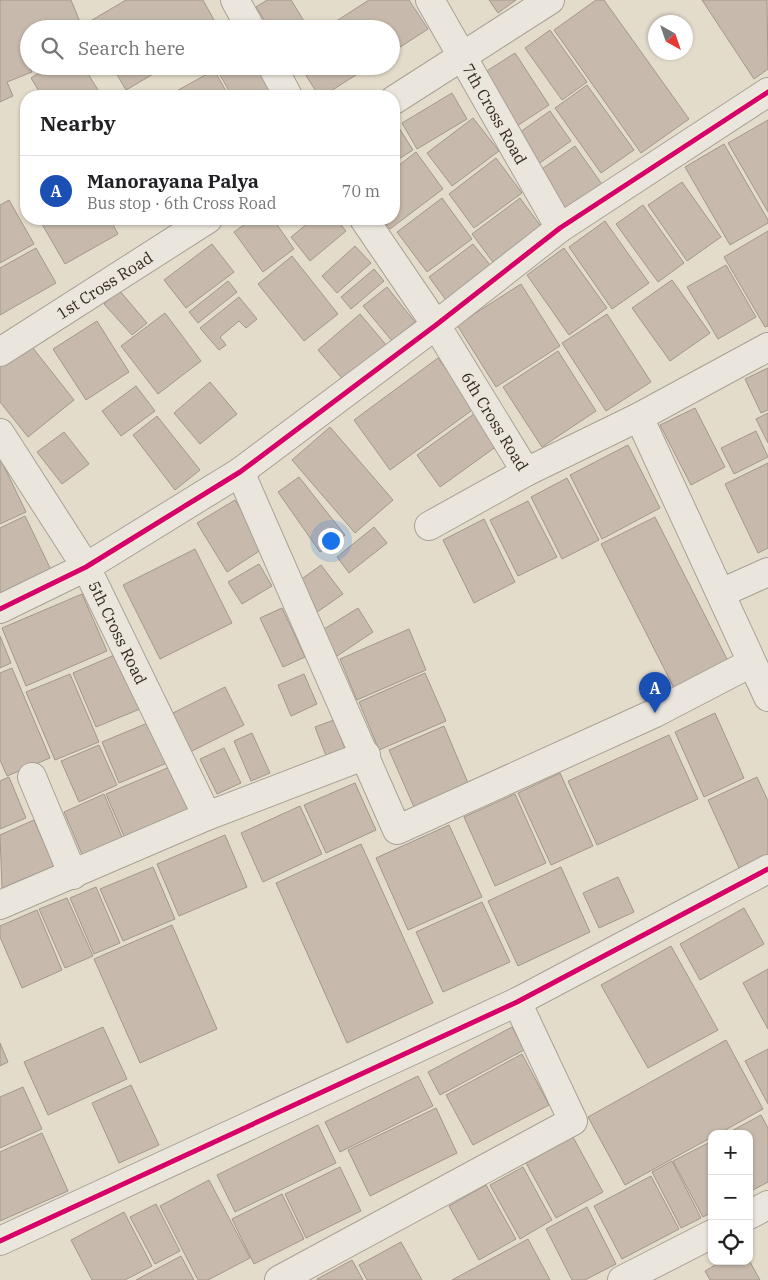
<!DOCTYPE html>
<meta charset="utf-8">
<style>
:root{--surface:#fff;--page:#f2f2f2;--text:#202124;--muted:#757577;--line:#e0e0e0;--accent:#0f766e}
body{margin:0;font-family:"IBM Plex Serif",serif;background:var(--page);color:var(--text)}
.controls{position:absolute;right:15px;bottom:15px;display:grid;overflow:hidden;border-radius:10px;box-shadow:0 1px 4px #0004}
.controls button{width:45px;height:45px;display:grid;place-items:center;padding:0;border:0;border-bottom:1px solid var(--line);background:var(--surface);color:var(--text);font:25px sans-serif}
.compass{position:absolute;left:648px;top:15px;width:45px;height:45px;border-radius:50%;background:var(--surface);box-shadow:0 1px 4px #0004;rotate:140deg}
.you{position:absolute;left:330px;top:540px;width:18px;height:18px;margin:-12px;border:4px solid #fff;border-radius:50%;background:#1a73e8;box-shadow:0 0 0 8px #1a73e833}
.badge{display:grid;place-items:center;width:32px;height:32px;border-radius:50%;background:var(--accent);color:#fff;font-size:16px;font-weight:700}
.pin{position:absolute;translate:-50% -41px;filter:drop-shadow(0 1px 2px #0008)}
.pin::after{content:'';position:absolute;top:26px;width:18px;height:15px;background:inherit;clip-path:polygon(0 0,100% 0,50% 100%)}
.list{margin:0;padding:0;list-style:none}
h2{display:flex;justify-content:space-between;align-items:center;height:65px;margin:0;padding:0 20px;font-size:21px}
h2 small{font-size:16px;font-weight:400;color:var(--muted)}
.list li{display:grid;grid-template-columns:32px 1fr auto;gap:15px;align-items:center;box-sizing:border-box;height:70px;padding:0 20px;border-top:1px solid var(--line)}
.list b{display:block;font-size:19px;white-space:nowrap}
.list p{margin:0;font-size:16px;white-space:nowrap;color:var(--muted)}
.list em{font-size:16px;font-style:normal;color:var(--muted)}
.icon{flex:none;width:28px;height:28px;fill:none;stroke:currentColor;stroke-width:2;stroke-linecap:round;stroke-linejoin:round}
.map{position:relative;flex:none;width:768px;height:1280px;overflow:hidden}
.search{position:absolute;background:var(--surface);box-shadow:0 1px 4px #0004;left:20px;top:20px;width:380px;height:55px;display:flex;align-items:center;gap:12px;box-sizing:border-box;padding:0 18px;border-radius:28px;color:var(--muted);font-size:19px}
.panel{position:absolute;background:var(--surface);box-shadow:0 1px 4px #0004;left:20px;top:90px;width:380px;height:135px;border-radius:20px}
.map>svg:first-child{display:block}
.building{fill:#c7baac;stroke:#a3978b}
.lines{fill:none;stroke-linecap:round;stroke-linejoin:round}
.street-casing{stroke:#a8a195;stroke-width:30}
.street{stroke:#ebe6dd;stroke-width:28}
.cycleway-casing{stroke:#f5ead0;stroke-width:8}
.cycleway{stroke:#d6006c;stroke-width:5}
.labels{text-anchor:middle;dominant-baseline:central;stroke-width:4;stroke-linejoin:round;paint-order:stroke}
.street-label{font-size:16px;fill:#36291d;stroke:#f5ead0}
</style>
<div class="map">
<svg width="768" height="1280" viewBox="0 0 768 1280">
<rect width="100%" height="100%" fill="#e3dccb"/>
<g class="building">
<polygon points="0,0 71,0 80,22 70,29 29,29 29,66 32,72 7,82 13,96 0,102"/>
<polygon points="126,0 203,0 219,29 91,29 87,23"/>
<polygon points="267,0 291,0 309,29 270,29 256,7"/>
<polygon points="369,0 409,0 428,29 391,53 391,29 324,29"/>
<polygon points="489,0 516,0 498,13"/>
<polygon points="596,0 604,0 689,119 641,153 554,30"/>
<polygon points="702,0 767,0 768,69 754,79"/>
<polygon points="550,30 587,82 562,100 525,48"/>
<polygon points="515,53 549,105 517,126 482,74"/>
<polygon points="50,66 83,66 100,93 94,96 42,96 31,78"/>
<polygon points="112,66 167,66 126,90"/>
<polygon points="219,66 257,66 274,96 232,96 216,68"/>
<polygon points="300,66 370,66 323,96 319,96"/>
<polygon points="214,70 229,96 178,96 175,92"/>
<polygon points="587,85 634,150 601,173 555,108"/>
<polygon points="452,93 467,119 417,149 402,123"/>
<polygon points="550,111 571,141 534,167 513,137"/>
<polygon points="473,118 499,151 452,186 427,153"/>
<polygon points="394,120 413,150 394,162"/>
<polygon points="768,120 768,212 728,143"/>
<polygon points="724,144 768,220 768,223 730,245 685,167"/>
<polygon points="575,146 604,187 565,214 536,173"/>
<polygon points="416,152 443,189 390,229 382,219 394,219 394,169"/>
<polygon points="496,158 522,193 474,228 449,194"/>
<polygon points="682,182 721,237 687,261 648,205"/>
<polygon points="442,198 472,239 427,272 397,232"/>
<polygon points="520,198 543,229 495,265 472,234"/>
<polygon points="9,200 34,244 0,263 0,205"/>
<polygon points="643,205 684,263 658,282 616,224"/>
<polygon points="39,219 110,219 118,234 65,264"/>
<polygon points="252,219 273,219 294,249 263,272 234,232"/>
<polygon points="313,219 336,219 346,231 310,261 291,237"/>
<polygon points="605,221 649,283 612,309 569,247"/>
<polygon points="768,231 768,326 765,327 724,257"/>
<polygon points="212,244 234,272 186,308 164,280"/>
<polygon points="473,244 491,266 446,300 429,277"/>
<polygon points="355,246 371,263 337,293 322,276"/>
<polygon points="36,248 56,283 0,315 0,268"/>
<polygon points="564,248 607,308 569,335 527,275"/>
<polygon points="292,256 338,314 304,341 258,284"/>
<polygon points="726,265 756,317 718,339 687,287"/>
<polygon points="374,269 384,281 351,309 341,297"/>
<polygon points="672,280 710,333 670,361 632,308"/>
<polygon points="228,281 237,292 198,323 189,312"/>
<polygon points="521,284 560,346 496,387 457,325"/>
<polygon points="387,287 415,322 392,341 363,306"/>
<polygon points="119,290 147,323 132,335 104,304"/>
<polygon points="239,297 257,319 246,328 239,321 220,337 226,345 219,350 200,328"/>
<polygon points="165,313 201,361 158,394 121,346"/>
<polygon points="360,314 387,346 345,382 318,350"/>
<polygon points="607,314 651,382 606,411 562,343"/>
<polygon points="97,321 129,372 86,400 53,349"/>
<polygon points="29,343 74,400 28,437 0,402 0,366"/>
<polygon points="558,351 596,411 542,447 503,387"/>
<polygon points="438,358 475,408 390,470 354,420"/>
<polygon points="768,368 768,410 761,413 745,379"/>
<polygon points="210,382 237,414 200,444 174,413"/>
<polygon points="136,386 155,411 121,436 102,411"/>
<polygon points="695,408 725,467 691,485 660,425"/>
<polygon points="768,413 768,443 756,419"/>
<polygon points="474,414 497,446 440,487 417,455"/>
<polygon points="157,416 200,470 175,490 133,435"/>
<polygon points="330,427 393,500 355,533 292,460"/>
<polygon points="756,431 768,457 734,474 721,448"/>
<polygon points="64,432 89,464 62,484 37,452"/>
<polygon points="628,445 660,508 602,539 570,475"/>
<polygon points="0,458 26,512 0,524"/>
<polygon points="768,463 768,548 758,553 725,484"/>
<polygon points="299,477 345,535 320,552 278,492"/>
<polygon points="567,478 599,540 562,559 531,497"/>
<polygon points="235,500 264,548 227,572 197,523"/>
<polygon points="528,501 557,557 518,576 490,520"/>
<polygon points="25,516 53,574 0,600 0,528"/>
<polygon points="655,517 729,663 675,690 601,544"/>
<polygon points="484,519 515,582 474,603 443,540"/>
<polygon points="374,527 387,543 349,573 337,557"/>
<polygon points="195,549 232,623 160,659 123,585"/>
<polygon points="259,564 272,586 242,604 228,582"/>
<polygon points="321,565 343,594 313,615 292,586"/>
<polygon points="82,594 107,651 26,686 2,628"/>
<polygon points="282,608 305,657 283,667 260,618"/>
<polygon points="358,608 373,632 337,656 321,631"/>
<polygon points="409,629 426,670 357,700 340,659"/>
<polygon points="0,636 11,663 0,668"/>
<polygon points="117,654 140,709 96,727 73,673"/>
<polygon points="12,668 50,758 7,776 0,760 0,673"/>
<polygon points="425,673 446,721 379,750 359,702"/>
<polygon points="70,674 99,742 55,760 26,692"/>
<polygon points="304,674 317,704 291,716 278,685"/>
<polygon points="225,687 244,725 190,752 171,714"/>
<polygon points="715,713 744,778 704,797 675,732"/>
<polygon points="334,720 347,754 328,761 315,727"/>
<polygon points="150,722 167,763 119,783 102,742"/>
<polygon points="444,726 468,783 414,807 389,750"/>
<polygon points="252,733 270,773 251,781 234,741"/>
<polygon points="669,735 698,799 597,845 568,781"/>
<polygon points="99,745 117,785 79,802 61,761"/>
<polygon points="224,748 241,783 217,794 200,759"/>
<polygon points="172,766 191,813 126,841 106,794"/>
<polygon points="560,773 593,846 551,865 518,793"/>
<polygon points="9,777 26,818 0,829 0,781"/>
<polygon points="757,777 768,801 768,854 739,868 708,800"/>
<polygon points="355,783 376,830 326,853 304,805"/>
<polygon points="104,794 124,842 84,859 64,812"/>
<polygon points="515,794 546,863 495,886 464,817"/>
<polygon points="300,806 322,854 263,882 241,833"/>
<polygon points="34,820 54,866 2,888 0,835"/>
<polygon points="449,825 482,897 408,930 376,858"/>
<polygon points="225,835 247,887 179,916 157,864"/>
<polygon points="361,844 433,1003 347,1043 276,883"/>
<polygon points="153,867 175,919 123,941 100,889"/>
<polygon points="561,867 590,932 518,966 488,901"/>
<polygon points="618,877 634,912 599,928 583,893"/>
<polygon points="96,887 120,943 94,954 70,898"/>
<polygon points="67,898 93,956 65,968 39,909"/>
<polygon points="482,902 510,962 443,992 416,932"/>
<polygon points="744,908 764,944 700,980 680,944"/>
<polygon points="37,910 62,970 22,988 0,937 0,926"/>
<polygon points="172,925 217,1029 140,1063 94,959"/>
<polygon points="671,946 718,1030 648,1068 601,985"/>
<polygon points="768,969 768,1029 743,983"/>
<polygon points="103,1027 127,1079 48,1115 24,1062"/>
<polygon points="512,1027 524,1050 440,1095 428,1072"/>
<polygon points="726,1040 763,1109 718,1134 712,1134 712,1137 625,1185 588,1117"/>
<polygon points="0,1043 8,1062 0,1066"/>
<polygon points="768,1049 768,1104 745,1061"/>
<polygon points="522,1054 549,1105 473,1145 446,1095"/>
<polygon points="418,1076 433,1106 340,1152 325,1122"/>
<polygon points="131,1085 159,1145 119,1163 92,1103"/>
<polygon points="23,1087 42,1129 0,1148 0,1097"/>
<polygon points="436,1108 457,1153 370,1196 348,1150"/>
<polygon points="761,1115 768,1128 768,1182 749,1192 749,1134 726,1134"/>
<polygon points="318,1125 336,1163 235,1212 217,1175"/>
<polygon points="42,1133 68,1191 0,1221 0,1152"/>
<polygon points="573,1137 603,1192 556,1218 526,1163"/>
<polygon points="712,1141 712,1212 703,1217 673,1161"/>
<polygon points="672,1161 701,1218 681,1228 652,1172"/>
<polygon points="340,1167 361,1211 306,1238 285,1194"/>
<polygon points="523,1167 552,1220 520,1239 490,1185"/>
<polygon points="651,1176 679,1229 622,1259 594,1206"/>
<polygon points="209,1180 250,1258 208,1280 198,1280 160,1206"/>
<polygon points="486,1185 516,1239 479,1260 449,1206"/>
<polygon points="282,1194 304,1239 254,1264 232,1219"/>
<polygon points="156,1204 180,1251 155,1264 130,1217"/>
<polygon points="587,1207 616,1264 585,1280 572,1280 546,1229"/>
<polygon points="124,1212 152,1266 125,1280 92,1280 71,1240"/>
<polygon points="528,1239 550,1280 452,1280"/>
<polygon points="401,1242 422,1280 367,1280 359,1265"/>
<polygon points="181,1256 194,1280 136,1280"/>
<polygon points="352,1260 363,1280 317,1280 317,1279"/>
<polygon points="749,1260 760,1280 710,1280 705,1271 722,1261"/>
</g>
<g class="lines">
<defs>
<g id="street">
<polyline points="235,0 251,29"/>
<path id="s1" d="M430,0L560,228"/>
<polyline points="272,66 288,96"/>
<polyline points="394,100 550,0"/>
<path id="s2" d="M364,219L436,325L526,472L639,417L768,347"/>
<path id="s3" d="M0,352L208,219"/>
<polyline points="639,417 768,697"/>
<path id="s4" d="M0,433L86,567L207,816"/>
<polyline points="240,472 397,830 655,713 751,663"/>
<polyline points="429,526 526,472"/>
<polyline points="721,593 768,572"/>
<polyline points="0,609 86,567 240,472 436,325 560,228 768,92"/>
<polyline points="32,777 73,875"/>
<polyline points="0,905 207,816 366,755"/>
<polyline points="749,1215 768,1205"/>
<polyline points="0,1241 517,1002 768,869"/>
<polyline points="279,1280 573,1121 517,1002"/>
<polyline points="622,1280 712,1234"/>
</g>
</defs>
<use href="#street" class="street-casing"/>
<use href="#street" class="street"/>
<defs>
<g id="cycleway">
<polyline points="0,609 86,567 240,472 436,325 560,228 768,92"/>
<polyline points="0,1241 517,1002 768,869"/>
</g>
</defs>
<use href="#cycleway" class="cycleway-casing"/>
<use href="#cycleway" class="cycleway"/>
</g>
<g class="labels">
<g class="street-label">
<text stroke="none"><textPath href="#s1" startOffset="131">7th Cross Road</textPath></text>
<text stroke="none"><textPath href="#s3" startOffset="124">1st Cross Road</textPath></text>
<text stroke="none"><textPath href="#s2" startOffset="241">6th Cross Road</textPath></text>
<text stroke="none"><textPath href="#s4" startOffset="232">5th Cross Road</textPath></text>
</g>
</g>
</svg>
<div class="controls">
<button>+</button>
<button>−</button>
<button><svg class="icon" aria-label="locate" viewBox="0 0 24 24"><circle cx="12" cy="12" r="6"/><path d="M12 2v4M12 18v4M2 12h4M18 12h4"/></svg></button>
</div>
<svg class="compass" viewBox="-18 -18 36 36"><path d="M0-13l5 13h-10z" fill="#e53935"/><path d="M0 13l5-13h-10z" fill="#757577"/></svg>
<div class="you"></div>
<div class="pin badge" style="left:655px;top:713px;background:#1a4fb4">A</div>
<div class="search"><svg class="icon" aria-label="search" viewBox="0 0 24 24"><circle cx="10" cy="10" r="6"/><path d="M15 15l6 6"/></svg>Search here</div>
<section class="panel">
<h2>Nearby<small></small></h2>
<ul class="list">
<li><span class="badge" style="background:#1a4fb4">A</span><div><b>Manorayana Palya</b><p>Bus stop · 6th Cross Road</p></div><em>70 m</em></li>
</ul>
</section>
</div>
